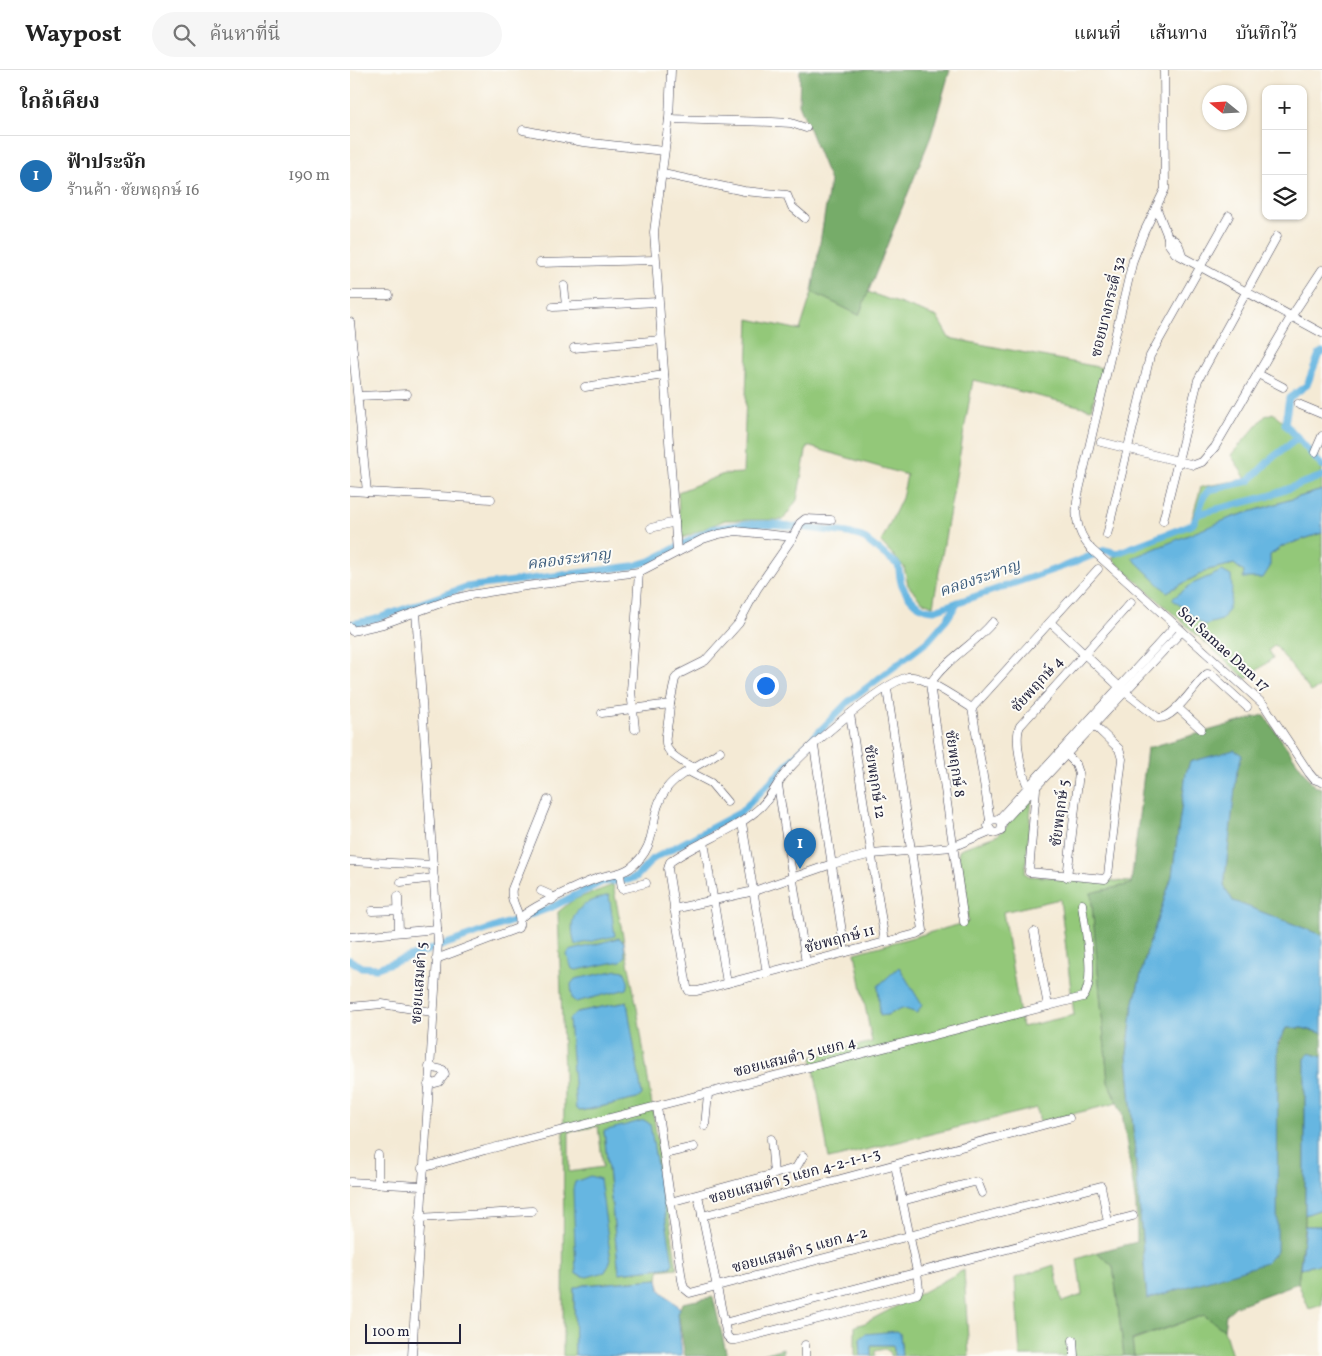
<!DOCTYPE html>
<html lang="th">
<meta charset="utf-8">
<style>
:root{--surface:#fff;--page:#f6f6f6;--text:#222;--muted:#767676;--line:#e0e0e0;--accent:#1f6fb2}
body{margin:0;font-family:Vollkorn,"Noto Serif Thai",serif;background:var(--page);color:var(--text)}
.controls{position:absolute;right:15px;top:15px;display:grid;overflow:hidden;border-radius:10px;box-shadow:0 1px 4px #0004}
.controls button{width:45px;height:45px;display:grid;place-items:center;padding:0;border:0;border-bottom:1px solid var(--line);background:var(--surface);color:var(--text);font:25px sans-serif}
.compass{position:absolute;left:852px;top:15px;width:45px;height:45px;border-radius:50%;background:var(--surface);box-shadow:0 1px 4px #0004;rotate:288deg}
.scale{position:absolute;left:15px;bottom:12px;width:96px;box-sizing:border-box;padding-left:5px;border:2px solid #22223b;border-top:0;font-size:14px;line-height:18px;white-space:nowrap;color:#22223b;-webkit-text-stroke:4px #fdfcf7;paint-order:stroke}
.you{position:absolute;left:415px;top:615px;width:18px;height:18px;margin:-12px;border:4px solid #fff;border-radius:50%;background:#1a73e8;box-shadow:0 0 0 8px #1a73e833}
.badge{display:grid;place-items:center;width:32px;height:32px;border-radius:50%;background:var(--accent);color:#fff;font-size:16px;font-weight:700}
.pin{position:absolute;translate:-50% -41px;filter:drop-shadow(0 1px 2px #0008)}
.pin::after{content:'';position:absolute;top:26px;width:18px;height:15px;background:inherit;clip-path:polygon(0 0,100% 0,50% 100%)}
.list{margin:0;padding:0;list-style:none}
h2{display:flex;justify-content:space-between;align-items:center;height:65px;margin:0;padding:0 20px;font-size:21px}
h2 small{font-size:16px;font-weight:400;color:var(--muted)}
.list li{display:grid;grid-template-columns:32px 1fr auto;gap:15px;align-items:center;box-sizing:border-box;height:80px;padding:0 20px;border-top:1px solid var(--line)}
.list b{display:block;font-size:19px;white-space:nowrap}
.list p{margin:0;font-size:16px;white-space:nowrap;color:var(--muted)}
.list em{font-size:16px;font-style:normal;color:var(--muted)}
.icon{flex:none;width:28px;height:28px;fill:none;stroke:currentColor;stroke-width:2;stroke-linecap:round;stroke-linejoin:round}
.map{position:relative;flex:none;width:972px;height:1286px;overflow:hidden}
header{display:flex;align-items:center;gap:30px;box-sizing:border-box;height:70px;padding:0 25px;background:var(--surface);border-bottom:1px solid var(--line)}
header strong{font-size:24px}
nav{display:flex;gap:28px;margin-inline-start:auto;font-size:18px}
.search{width:350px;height:45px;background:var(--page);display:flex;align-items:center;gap:12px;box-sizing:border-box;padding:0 18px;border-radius:28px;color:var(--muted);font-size:19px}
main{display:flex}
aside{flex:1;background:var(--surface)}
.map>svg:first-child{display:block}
.green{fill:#93c879;stroke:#5a755a;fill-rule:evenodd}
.forest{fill:#76ac69;stroke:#4c6752}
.water{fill:#66b6e1;stroke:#446c8e}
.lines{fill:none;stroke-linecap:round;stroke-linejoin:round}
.canal{stroke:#66b6e1;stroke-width:7}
.minor-casing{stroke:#424052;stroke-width:9}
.minor{stroke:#fff;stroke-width:8}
.labels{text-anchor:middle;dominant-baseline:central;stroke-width:4;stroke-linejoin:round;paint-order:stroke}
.street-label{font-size:15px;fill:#22223b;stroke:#fdfcf7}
.water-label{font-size:16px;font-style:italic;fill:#3d5d7d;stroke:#fdfcf7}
</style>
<header>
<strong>Waypost</strong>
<div class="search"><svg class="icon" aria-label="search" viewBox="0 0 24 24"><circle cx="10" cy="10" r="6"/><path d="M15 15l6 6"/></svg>ค้นหาที่นี่</div>
<nav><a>แผนที่</a><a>เส้นทาง</a><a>บันทึกไว้</a></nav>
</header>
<main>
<aside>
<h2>ใกล้เคียง<small></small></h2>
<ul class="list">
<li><span class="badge">1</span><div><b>ฟ้าประจัก</b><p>ร้านค้า · ชัยพฤกษ์ 16</p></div><em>190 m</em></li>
</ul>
</aside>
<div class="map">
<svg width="972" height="1286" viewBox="0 0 972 1286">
<rect width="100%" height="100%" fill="#fdfcf7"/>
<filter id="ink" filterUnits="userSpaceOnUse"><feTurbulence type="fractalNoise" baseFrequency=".02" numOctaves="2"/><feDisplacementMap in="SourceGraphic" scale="10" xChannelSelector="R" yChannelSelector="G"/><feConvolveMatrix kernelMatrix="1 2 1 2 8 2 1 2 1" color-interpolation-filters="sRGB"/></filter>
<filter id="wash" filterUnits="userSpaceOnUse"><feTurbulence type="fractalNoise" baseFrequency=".0096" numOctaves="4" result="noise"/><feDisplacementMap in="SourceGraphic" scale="20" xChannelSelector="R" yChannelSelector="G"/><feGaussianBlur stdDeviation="1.12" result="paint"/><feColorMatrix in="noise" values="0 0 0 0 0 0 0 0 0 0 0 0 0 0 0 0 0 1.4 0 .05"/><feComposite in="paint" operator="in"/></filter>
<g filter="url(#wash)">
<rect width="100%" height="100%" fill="#f4ead5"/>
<g class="green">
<polygon points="462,222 509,245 518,222 587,247 599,268 753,298 741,339 623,310 583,536 571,531 558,515 554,497 531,472 552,428 557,405 457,376 447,430 433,450 375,450 330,469 328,422 374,404 393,403 399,249 450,260"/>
<polygon points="923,343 946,362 972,393 972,420 880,448 817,522 858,500 884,494 894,502 933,476 972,463 972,616 961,622 925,575 919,580 923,588 896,609 761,488 846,455 842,448 851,417 896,409 881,385 915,346"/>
<path d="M682,728L675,803L679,806L781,812V814L741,823L758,1012L767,1033L690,1052L687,1038L479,1089L462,987L522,972L505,883L618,852L608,784L610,779L648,765L657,756L658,751ZM710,829L724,945L672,957L653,842ZM550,898L558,914L552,938L537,945L528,917Z"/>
<path d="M263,815L287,938L327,1198L309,1200L308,1209L234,1215L224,1218L225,1286H213L214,1003L208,842L223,830ZM277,932L287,1029L230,1041L226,1039L227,942ZM248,1056L253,1097L219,1102V1062ZM254,1061L320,1197L269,1203Z"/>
<polygon points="972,1139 972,1156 955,1156 955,1145"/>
<polygon points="747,1182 763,1196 774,1286 670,1286 665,1208 704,1195 712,1232 732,1225 727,1189"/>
<polygon points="972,1194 972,1235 959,1239 948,1213 950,1198"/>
<polygon points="614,1200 619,1286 552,1286 550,1264 510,1269 511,1286 505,1286 505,1256 515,1253"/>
<polygon points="854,1245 874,1260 882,1286 784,1286 782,1271"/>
<polygon points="520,1275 543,1275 545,1286 540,1286 540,1282 535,1279 525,1281 525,1286 521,1286"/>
</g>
<g class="forest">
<polygon points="450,0 600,0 581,66 509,245 462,222 480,111 449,34"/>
<polygon points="914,645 964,716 972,718 972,865 883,831 874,816 887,701 891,685 862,686 840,692 836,703 822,806 797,881 783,936 777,984 797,1229 827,1219 936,958 952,958 972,963 972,987 959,983 955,989 955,1151 948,1213 886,1236 876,1245 874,1260 854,1245 782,1270 784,1286 774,1286 763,1196 747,1182 787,1172 786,1135 772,1043 758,1012 741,823 781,814 797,678"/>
<polygon points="363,1227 377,1286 335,1286 328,1243 332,1233"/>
<polygon points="433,1278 433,1286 407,1286"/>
</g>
<g class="water">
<polygon points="972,420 972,463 933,476 920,485 920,497 913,508 893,508 894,502 884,494 858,500 817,522 782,488 880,448"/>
<path d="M872,501L881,506C883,524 882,535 872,550L854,555L822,529L842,514Z"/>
<polygon points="884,680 892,685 887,701 874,816 883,831 972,865 972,963 952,958 936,958 928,973 927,1181 916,1193 797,1229 777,984 783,936 797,881 822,806 836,703 840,692"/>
<path d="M259,825L265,866L225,875C216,842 229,834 259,825Z"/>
<polygon points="269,868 274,872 275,887 271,891 227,900 222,899 217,885 219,881"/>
<polygon points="549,897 572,935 567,943 552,938 537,945 530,946 528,916"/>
<path d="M268,900L274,901C277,907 280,913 277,919L226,932L222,929L221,914L225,909Z"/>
<polygon points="277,932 292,1025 287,1029 230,1041 226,1039 219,949 227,942"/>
<polygon points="959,983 972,987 972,1139 955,1145 955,989"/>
<polygon points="294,1050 300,1054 323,1193 321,1197 269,1203 254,1061"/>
<polygon points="240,1106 250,1109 261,1190 255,1202 237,1207 226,1204 223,1119 225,1112"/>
<polygon points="955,1156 972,1156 972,1194 950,1198"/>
<polygon points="308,1209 310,1220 330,1238 328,1243 332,1286 225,1286 224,1218 234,1215"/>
<polygon points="547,1261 550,1263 552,1286 545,1286 543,1275 521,1275 521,1286 511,1286 510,1269 515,1264"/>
</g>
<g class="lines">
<g class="canal">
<polyline points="948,368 972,396"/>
<polyline points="848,444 854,426 859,420 899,411 922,388 948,368 935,354 939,328 957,315 969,284 972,282"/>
<path d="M0,554L23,550L116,517L283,496L300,491L362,459L396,454H423L498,463L512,467L548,495C550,501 549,510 552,515C558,529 570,541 585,540L726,492L755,480L767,483L843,454L848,444L919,426L972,406"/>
<polyline points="0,890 11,897 27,898 200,838 252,812 278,810 286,807 303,789 391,742 498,632 578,571 597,549 608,532"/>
</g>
</g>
</g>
<g filter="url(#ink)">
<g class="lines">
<defs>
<g id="minor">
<polyline points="321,0 319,49 304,162 327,482"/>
<path d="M814,0L815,119L794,162L783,190L730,416C724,440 724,459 741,479L914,635L959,703L964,709L972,712"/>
<polyline points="319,49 422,52 441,53 456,58"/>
<polyline points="173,60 233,72 314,81"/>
<polyline points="313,104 394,121 437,125 442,137 455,148"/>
<polyline points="806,137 818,167 818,173 825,183 972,263"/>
<path d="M818,167C828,171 830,176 832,186"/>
<polyline points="190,193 305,190"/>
<polyline points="214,216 216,236"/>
<polyline points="0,225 39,225"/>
<polyline points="203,237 308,232"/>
<polyline points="0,252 17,422"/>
<polyline points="224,278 311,270"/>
<polyline points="908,304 933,317"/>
<polyline points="235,317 314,305"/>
<polyline points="8,326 57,324"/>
<polyline points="948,334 972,344"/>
<polyline points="751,372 844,395 852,392 865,377 941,247 972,200"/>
<polyline points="965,382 972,366"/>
<polyline points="0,421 141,429"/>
<polyline points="813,451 848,310 927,166"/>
<polyline points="301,458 325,452"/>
<polyline points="757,465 800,286 879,146"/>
<path d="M701,553L775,622L808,648C824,650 845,614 857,604L862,605L897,637"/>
<polyline points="0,557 2,561 33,554 99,530 120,525 176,516 289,502 353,469 369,464 386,461 443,467 450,453 455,449 481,450"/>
<path d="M537,619L573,860L566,864L347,921H339L337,917L318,799L320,792C347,772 380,763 405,742C418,732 424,719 433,706C452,682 530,614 558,607C572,604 610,631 622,638"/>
<polyline points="320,634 325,609 329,604 355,591 389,553 407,519 443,467"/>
<polyline points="827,637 851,659"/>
<polyline points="622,638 748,499"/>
<polyline points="622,638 640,750"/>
<path d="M252,643L320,634C318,672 303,678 344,698"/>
<polyline points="500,644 535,872"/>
<polyline points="285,659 281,621 289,502"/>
<polyline points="464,676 495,882"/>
<polyline points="340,702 361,713 377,732"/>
<polyline points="428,715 456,893"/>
<path d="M680,719C672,709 664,668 670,656L781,532"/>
<polyline points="686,719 679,802 755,809 758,805 772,689 769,679 744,655"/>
<polyline points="649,749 652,753 651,761 647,763 642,762 638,756 640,750 649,749 825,556"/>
<polyline points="392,753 417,903"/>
<polyline points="652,753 831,562"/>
<polyline points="354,772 377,913"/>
<polyline points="0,791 83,795"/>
<polyline points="270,804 272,819 296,813"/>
<polyline points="717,807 729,703 726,694 717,685"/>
<polyline points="51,812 84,808"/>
<polyline points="191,821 200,825 202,830"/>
<polyline points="48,826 49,862"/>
<polyline points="324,839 404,821 482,794 522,784 602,777 640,761"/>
<polyline points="22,841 49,840"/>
<path d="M171,848C178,838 234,813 248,808C259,804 270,805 280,798C312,774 296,746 317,718C328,703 355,693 370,681"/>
<path d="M614,852L580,614C596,589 624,575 643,552"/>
<polyline points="684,862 698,936"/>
<polyline points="0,867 87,859"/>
<path d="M86,889L168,858C174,844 159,834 162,819L198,730"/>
<polyline points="0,937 32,934 82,942"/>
<polyline points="78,1015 89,1012 95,1004 93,1000 79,997"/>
<polyline points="307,1037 332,1210 334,1218 340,1223 751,1116 758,1152"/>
<polyline points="355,1056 358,1024"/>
<polyline points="421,1069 424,1104"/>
<polyline points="314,1084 344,1077"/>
<polyline points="28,1085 28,1114"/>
<path d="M72,1098L135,1080L733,927C747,911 734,855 732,834"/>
<polyline points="0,1112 71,1116"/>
<polyline points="348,1125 377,1266 381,1270 386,1270 567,1224 569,1219 567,1202 545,1095"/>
<polyline points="552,1131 624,1112 628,1113 632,1123"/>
<polyline points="320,1132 446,1098 453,1086"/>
<polyline points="352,1146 719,1048"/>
<polyline points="69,1148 182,1141"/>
<polyline points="374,1253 783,1146"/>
<polyline points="723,1270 724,1286"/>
<polyline points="455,1275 455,1286"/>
<polyline points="62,1286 88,872 66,542"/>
</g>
</defs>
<use href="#minor" class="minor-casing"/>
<use href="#minor" class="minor"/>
</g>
</g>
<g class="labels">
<g class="street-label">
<text transform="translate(759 237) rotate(-76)">ซอยบางกระดี่ 32</text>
<text transform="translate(873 580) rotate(42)">Soi Samae Dam 17</text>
<text transform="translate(688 615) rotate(-48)">ชัยพฤกษ์ 4</text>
<text transform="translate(604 694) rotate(82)">ชัยพฤกษ์ 8</text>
<text transform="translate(524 712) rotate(81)">ชัยพฤกษ์ 12</text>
<text transform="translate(711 743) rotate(-83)">ชัยพฤกษ์ 5</text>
<text transform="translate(490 870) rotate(-15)">ชัยพฤกษ์ 11</text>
<text transform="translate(70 913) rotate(-86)">ซอยแสมดำ 5</text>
<text transform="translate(445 988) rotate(-14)">ซอยแสมดำ 5 แยก 4</text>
<text transform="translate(445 1107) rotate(-15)">ซอยแสมดำ 5 แยก 4-2-1-1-3</text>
<text transform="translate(450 1181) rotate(-15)">ซอยแสมดำ 5 แยก 4-2</text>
</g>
<g class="water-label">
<text transform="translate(219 490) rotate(-7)">คลองระหาญ</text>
<text transform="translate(630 509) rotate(-19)">คลองระหาญ</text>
</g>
</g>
</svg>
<div class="controls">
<button>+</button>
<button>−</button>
<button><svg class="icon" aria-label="layers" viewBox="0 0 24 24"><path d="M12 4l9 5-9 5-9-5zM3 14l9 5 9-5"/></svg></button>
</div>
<svg class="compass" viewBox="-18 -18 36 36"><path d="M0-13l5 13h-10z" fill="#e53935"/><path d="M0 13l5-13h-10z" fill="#767676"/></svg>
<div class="scale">100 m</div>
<div class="you"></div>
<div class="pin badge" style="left:450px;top:799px">1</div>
</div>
</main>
